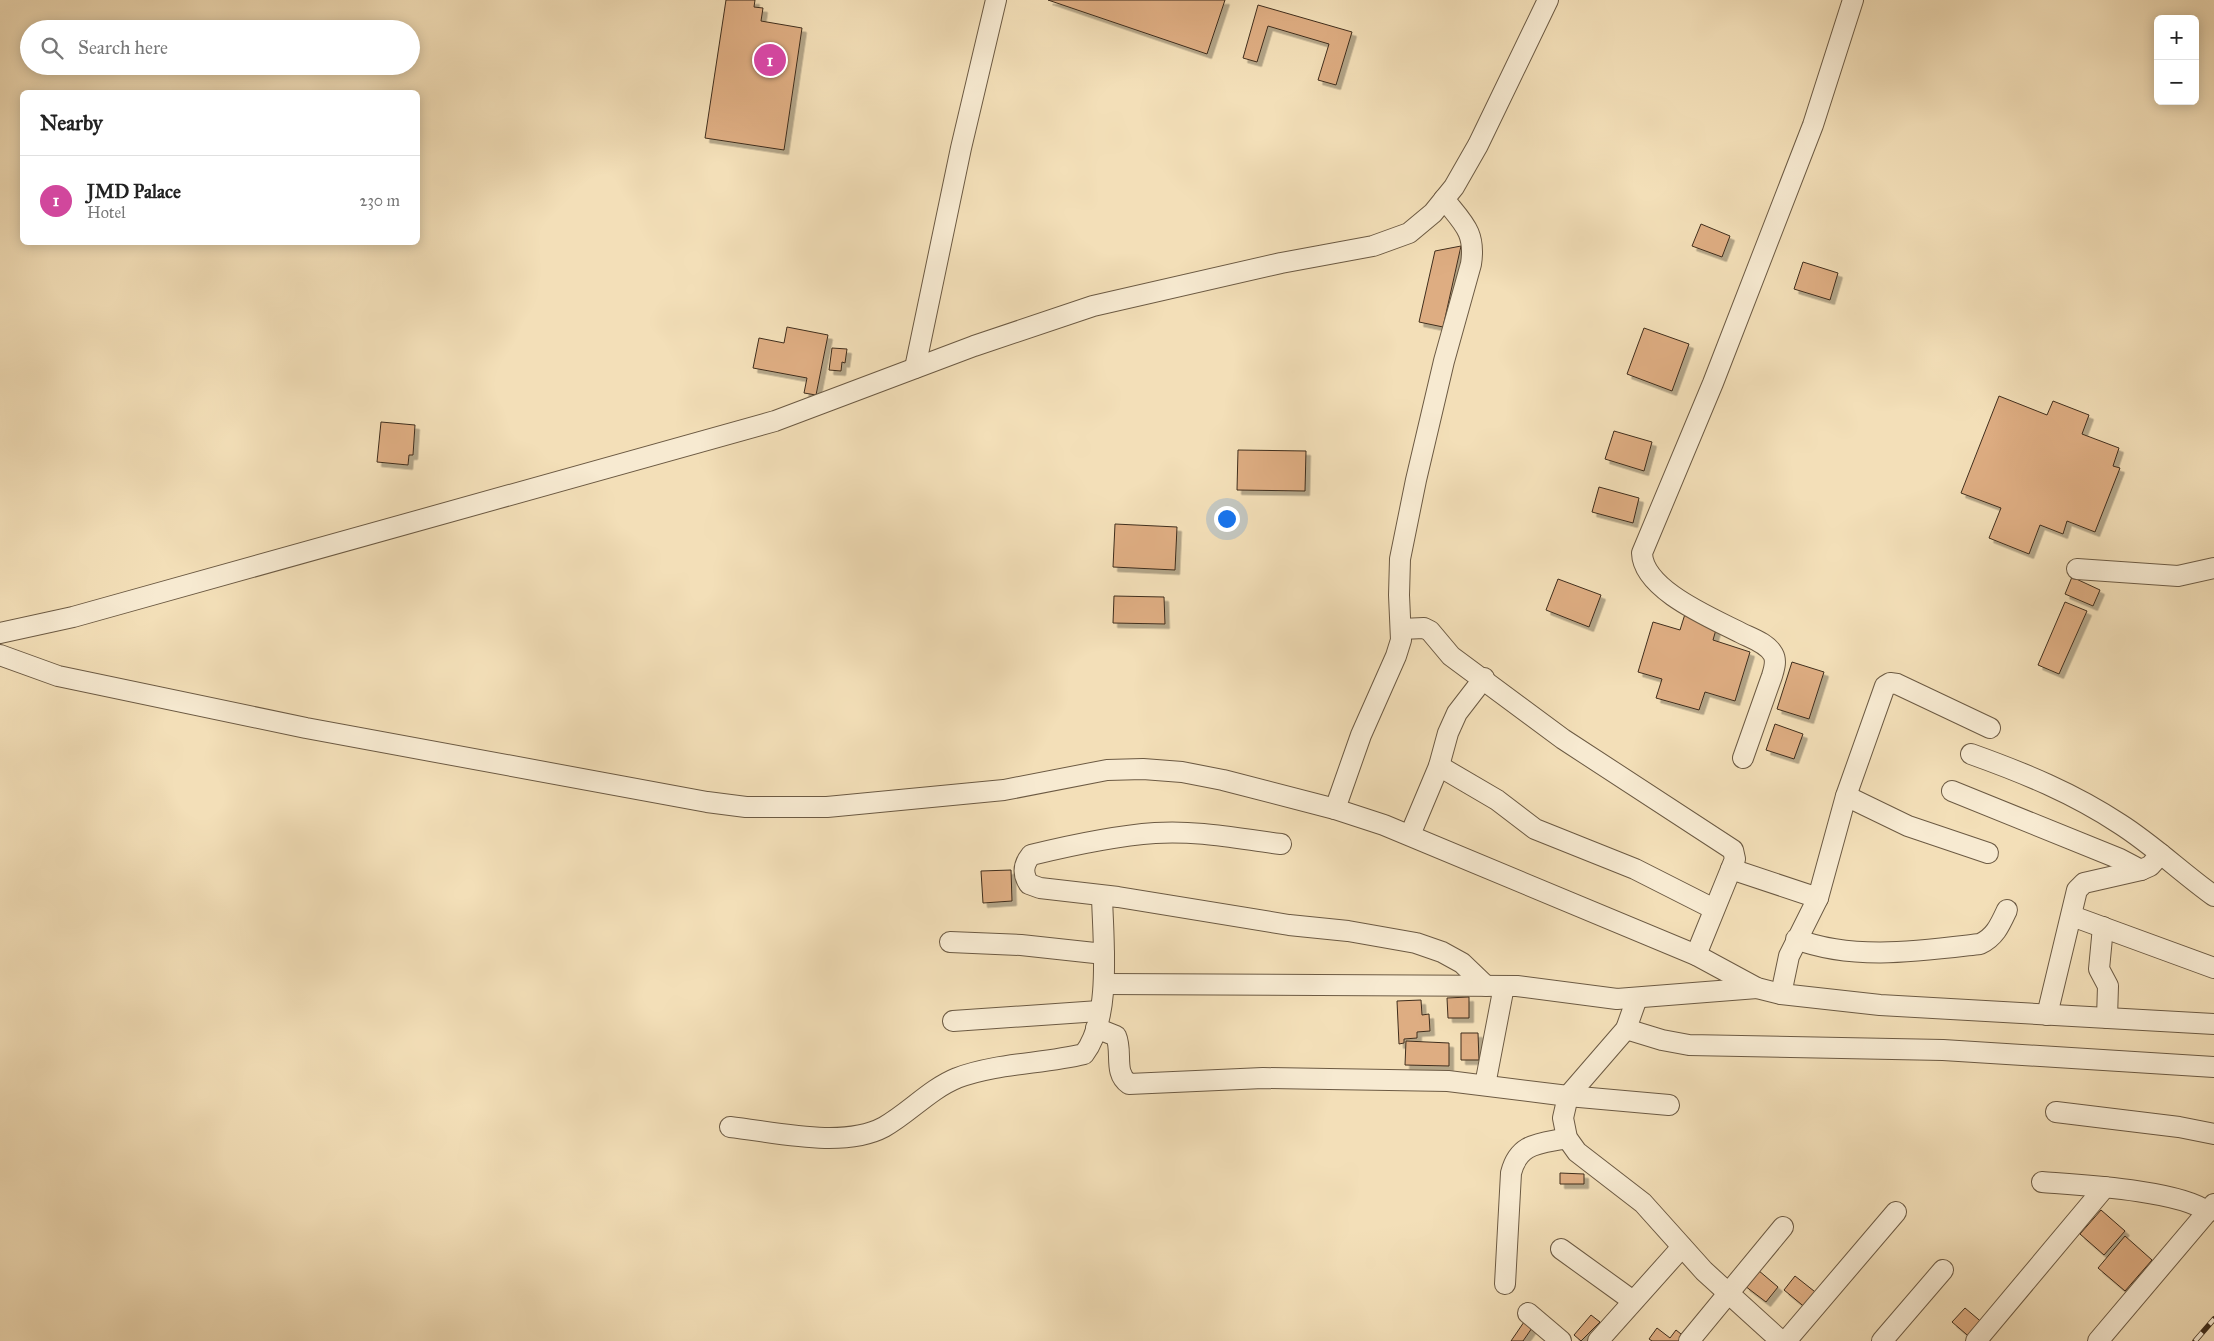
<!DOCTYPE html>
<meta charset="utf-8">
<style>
:root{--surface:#fff;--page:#f2f2f2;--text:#222;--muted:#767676;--line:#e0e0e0;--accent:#db2777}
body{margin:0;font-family:"IM FELL Great Primer",serif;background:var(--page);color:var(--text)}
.controls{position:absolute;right:15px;top:15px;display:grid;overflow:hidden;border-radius:8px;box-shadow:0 2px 12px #0003}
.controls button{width:45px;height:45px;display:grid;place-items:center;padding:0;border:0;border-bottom:1px solid var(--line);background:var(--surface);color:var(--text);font:25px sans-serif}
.you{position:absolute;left:1226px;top:518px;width:18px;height:18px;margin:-12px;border:4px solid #fff;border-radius:50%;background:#1a73e8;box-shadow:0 0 0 8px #1a73e833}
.badge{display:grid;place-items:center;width:32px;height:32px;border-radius:50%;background:var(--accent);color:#fff;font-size:16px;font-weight:700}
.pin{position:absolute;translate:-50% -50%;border:2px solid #fff;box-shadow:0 1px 5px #0006}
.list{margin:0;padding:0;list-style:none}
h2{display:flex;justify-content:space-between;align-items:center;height:65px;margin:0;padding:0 20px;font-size:21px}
h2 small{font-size:16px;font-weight:400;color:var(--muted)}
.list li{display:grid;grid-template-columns:32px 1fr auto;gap:15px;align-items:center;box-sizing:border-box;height:90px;padding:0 20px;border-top:1px solid var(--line)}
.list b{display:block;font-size:19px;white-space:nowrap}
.list p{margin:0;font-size:16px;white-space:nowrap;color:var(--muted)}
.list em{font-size:16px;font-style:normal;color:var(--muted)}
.icon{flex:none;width:28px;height:28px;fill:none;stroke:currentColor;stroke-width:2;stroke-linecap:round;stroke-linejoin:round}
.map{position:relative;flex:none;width:2214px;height:1341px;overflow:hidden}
.search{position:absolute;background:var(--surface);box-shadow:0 2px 12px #0003;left:20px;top:20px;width:400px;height:55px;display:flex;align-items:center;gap:12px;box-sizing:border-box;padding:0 18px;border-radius:28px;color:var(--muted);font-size:19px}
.panel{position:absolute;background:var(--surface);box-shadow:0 2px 12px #0003;left:20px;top:90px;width:400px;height:155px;border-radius:8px}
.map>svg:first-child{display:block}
.building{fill:#dead82;stroke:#3f2d1c;filter:url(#shadow)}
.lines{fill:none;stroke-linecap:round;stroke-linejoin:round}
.minor-casing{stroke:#6c5a43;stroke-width:22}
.minor{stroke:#f7ead1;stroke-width:20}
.rail-casing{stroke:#3f2d1c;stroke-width:5.5}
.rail{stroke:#f7ead1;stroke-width:4;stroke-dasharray:11;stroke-linecap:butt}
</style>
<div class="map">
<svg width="2214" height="1341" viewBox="0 0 2214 1341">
<defs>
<filter id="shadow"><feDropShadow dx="4.5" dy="4.5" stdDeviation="0" flood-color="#0004"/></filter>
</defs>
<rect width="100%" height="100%" fill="#f3dfb8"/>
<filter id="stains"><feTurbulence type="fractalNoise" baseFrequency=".004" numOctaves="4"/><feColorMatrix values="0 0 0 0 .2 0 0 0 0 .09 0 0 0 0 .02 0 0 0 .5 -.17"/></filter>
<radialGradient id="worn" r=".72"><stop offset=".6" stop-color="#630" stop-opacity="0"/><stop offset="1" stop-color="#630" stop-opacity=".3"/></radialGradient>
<g class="building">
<polygon points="726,0 755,0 754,7 763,8 761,21 802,28 784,150 705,138"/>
<polygon points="1048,0 1225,0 1207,54"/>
<polygon points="1258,5 1352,32 1336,85 1318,80 1329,44 1268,26 1257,62 1243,58"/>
<polygon points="1701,224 1730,236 1722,257 1692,246"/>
<polygon points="1461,246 1443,327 1419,322 1435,251"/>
<polygon points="1803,262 1838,273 1830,300 1794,289"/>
<polygon points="787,327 828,335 816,395 804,393 807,378 753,368 759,338 784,343"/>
<polygon points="1644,328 1689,344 1672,391 1627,374"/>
<polygon points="832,348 847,349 845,363 842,362 841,371 829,370"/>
<polygon points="1999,396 2047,415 2053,401 2089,415 2082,434 2119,448 2113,466 2120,468 2095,532 2067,521 2063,534 2040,525 2029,554 1989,538 2001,508 1961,493"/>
<polygon points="381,422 415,425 413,455 409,455 408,465 377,462"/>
<polygon points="1614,431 1652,442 1644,471 1605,459"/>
<polygon points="1238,450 1306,451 1305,491 1237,490"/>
<polygon points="1599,487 1639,498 1633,523 1592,512"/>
<polygon points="1115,524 1177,527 1175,570 1113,567"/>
<polygon points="2072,577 2100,590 2093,606 2065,594"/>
<polygon points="1558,579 1601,595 1589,627 1546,610"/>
<polygon points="1114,596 1164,597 1165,624 1113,623"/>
<polygon points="2065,602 2087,611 2059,674 2038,665"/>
<polygon points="1685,614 1718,623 1713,640 1750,652 1735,701 1705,692 1699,710 1656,698 1662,679 1638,672 1653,622 1680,630"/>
<polygon points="1792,662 1824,672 1809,719 1777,709"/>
<polygon points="1775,724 1803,734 1794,759 1766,750"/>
<polygon points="1011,870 1012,901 983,903 981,871"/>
<polygon points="1469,997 1469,1018 1448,1018 1447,998"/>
<polygon points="1421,1000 1422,1015 1429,1014 1430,1031 1417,1032 1417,1038 1404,1039 1404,1043 1399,1044 1397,1001"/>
<polygon points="1461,1033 1478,1033 1479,1060 1461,1060"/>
<polygon points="1406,1041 1449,1043 1449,1066 1405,1065"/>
<polygon points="1560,1173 1584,1174 1584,1184 1560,1184"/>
<polygon points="2101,1210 2125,1231 2104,1255 2080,1234"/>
<polygon points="2125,1236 2152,1260 2125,1291 2098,1268"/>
<polygon points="1758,1270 1778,1287 1766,1302 1745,1286"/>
<polygon points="1795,1276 1819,1295 1807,1309 1784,1290"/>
<polygon points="1965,1308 1985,1325 1973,1340 1952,1322"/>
<polygon points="1591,1315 1600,1322 1581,1341 1574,1335"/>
<polygon points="1524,1322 1532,1328 1523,1341 1511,1341"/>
<polygon points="1657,1328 1670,1338 1676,1330 1686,1338 1684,1341 1652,1341 1649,1339"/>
</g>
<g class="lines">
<defs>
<g id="minor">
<polyline points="915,368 961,148 996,0"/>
<polyline points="2077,569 2178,576 2214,568"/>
<polyline points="1401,629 1424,628 1430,631 1451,656 1563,739 1733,850 1735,859 1731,869 1696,955"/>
<polyline points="0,633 73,617 775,421 974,346 1093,306 1281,263 1373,246 1409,233 1433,213 1454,187 1478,145 1548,0"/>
<polyline points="0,655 58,676 306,728 707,802 746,807 827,807 1004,790 1107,770 1143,769 1182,772 1223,780 1335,809 1384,825 1696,955 1757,988 1781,994 1880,1005 2214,1024"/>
<path d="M1971,754C2024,773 2073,793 2120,824C2153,845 2182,873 2214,896"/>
<path d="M1743,758L1772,676C1774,669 1777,661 1773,654C1767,643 1751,638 1741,633C1712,618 1643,590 1642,553L1713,383L1813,125L1853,0"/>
<polyline points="1439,766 1497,800 1535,829 1635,869 1714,909"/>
<polyline points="1952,791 2120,859 2141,870"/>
<polyline points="1846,796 1908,826 1988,853"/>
<path d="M1335,809L1361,735L1396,656L1401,640L1399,595L1400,559L1416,480L1444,361L1471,264C1476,232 1463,223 1444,199"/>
<polyline points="1410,835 1439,766 1448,733 1457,713 1484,678"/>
<path d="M1281,844C1240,839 1197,830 1155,833C1113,836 1072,845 1031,855C1023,865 1022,873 1029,884L1040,888L1118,897L1289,925L1348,931L1416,943L1442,952L1462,963L1486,986"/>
<polyline points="1731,869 1818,898"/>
<polyline points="2072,916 2214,968"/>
<polyline points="2103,927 2099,969 2108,986 2107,1018"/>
<path d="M1796,939C1853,961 1920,951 1980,944C1995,937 2000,925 2007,910"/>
<polyline points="950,942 1021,945 1104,954"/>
<polyline points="1105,984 1517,986 1617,999 1757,988"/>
<polyline points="1781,994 1789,956 1818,898 1846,796 1885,686 1890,683 1897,684 1990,728"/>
<polyline points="1637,998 1626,1029 1568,1096 1563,1118 1567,1138 1577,1152 1643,1203 1704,1271 1781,1341"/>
<polyline points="2047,1015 2077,890 2084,883 2141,870 2150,866 2161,854"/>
<polyline points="953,1021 1099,1011"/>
<path d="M1096,1028L1116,1036C1123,1052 1113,1073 1129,1084L1263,1078L1448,1081L1568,1096L1669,1105"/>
<polyline points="1626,1029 1662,1040 1689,1045 1943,1050 2214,1067"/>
<polyline points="1485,1085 1504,986"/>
<polyline points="2056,1112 2179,1127 2214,1134"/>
<path d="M730,1127C775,1132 843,1149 884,1127C909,1113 930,1089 957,1078C997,1063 1043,1064 1084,1054C1112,1018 1103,940 1102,896"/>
<path d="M2042,1182C2080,1185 2180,1190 2208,1212"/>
<polyline points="1561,1249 1633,1301"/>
<path d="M1505,1284L1511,1173C1519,1142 1540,1144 1567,1138"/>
<polyline points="1528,1313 1561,1341"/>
<polyline points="1598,1341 1682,1247"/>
<polyline points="1689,1341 1783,1227"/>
<polyline points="1786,1341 1896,1212"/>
<polyline points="1882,1341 1943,1270"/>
<polyline points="1976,1341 2105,1187"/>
<polyline points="2098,1341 2214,1204"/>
</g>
</defs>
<use href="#minor" class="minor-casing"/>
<use href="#minor" class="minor"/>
<defs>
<polyline id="rail" points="2195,1341 2214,1319"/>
</defs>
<use href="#rail" class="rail-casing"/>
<use href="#rail" class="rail"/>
</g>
<rect width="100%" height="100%" filter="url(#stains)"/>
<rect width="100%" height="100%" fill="url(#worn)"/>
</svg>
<div class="controls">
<button>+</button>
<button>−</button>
</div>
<div class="you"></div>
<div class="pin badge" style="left:770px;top:60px;background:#d1479c">1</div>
<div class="search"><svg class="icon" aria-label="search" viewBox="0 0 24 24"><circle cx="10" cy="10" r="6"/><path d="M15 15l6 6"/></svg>Search here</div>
<section class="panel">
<h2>Nearby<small></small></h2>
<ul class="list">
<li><span class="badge" style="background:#d1479c">1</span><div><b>JMD Palace</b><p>Hotel</p></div><em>230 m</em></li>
</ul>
</section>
</div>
